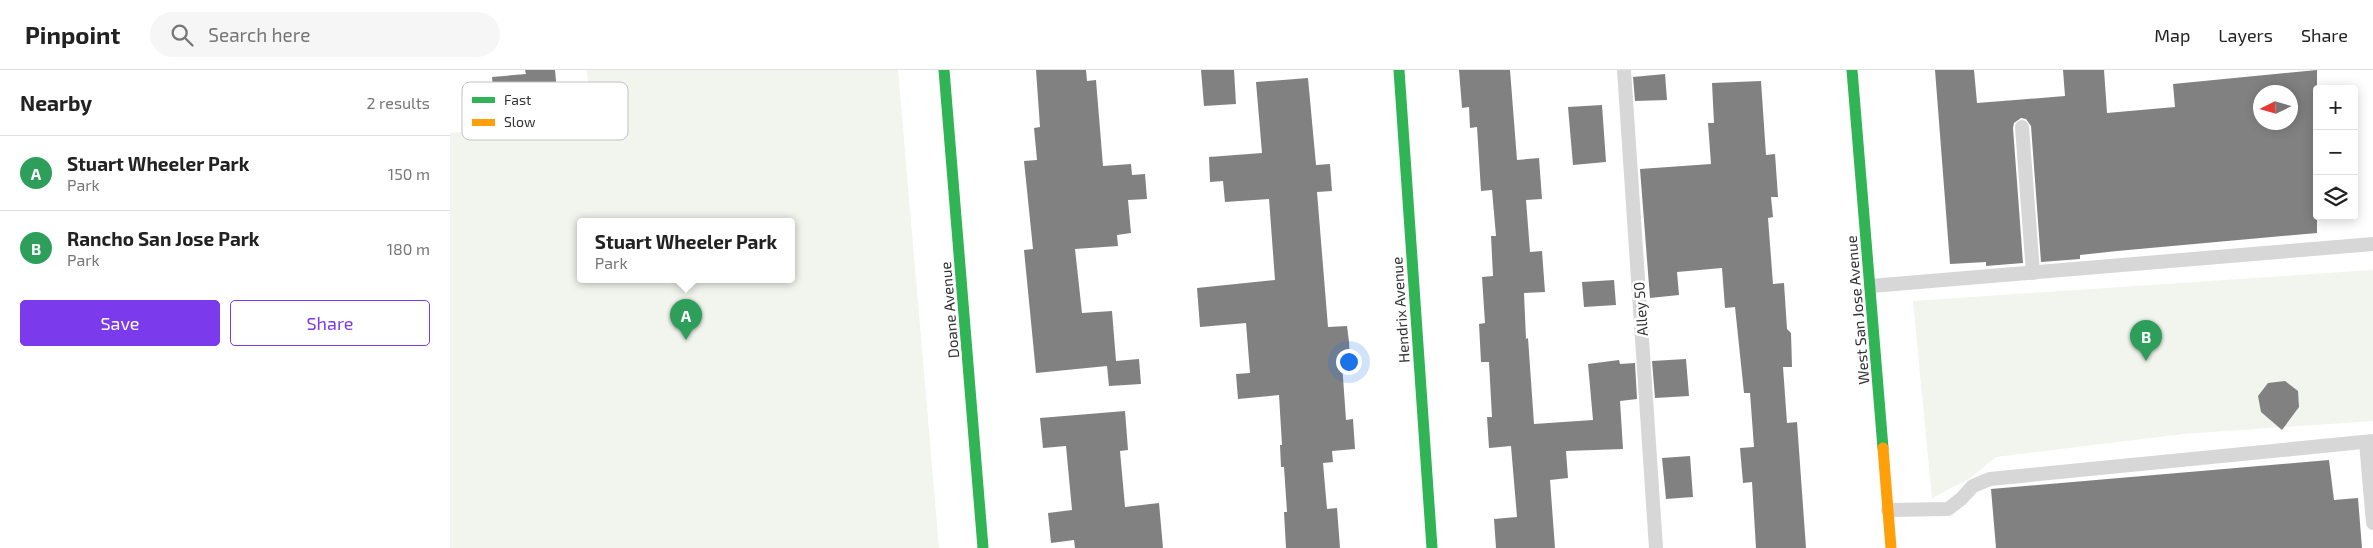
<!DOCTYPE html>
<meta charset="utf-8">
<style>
:root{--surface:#fff;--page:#f6f6f6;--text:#222;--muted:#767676;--line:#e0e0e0;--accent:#7c3aed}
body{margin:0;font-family:"Exo 2",sans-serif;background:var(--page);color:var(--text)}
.controls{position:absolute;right:15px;top:15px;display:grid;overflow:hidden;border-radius:5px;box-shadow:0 2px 12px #0003}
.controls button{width:45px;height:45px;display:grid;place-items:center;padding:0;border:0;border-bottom:1px solid var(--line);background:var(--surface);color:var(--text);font:25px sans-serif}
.compass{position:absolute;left:1803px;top:15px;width:45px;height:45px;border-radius:50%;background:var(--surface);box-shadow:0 2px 12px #0003;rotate:265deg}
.you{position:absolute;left:898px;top:291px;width:18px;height:18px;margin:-12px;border:4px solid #fff;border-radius:50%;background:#1a73e8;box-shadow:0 0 0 8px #1a73e833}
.badge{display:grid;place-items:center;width:32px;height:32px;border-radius:50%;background:var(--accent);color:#fff;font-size:16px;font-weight:700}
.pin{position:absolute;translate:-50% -41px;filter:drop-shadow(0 1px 2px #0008)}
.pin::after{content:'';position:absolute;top:26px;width:18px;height:15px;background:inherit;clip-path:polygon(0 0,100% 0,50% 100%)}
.popup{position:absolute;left:127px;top:148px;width:218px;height:65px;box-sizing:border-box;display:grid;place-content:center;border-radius:5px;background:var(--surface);filter:drop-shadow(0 1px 4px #0005);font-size:16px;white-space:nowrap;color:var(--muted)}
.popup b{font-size:19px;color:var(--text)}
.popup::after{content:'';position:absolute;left:50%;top:100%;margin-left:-10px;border:10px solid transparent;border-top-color:var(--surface)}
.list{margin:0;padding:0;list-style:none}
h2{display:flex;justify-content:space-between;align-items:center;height:65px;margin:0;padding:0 20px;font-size:21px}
h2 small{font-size:16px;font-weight:400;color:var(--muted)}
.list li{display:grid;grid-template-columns:32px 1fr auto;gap:15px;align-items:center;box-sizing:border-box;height:75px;padding:0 20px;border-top:1px solid var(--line)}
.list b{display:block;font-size:19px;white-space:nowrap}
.list p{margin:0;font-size:16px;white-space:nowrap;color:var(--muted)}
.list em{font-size:16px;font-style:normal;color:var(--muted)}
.actions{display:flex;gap:10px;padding:15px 20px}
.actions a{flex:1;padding:11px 0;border:1px solid var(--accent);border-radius:5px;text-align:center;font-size:18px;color:var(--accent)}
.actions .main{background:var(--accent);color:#fff}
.icon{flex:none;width:28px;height:28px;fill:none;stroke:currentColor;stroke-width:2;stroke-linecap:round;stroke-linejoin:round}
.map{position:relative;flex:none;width:1923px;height:478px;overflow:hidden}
header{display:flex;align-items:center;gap:30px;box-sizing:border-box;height:70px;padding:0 25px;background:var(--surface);border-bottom:1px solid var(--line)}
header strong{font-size:24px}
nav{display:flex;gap:28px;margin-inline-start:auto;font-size:18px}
.search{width:350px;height:45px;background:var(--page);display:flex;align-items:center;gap:12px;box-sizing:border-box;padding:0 18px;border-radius:28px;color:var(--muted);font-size:19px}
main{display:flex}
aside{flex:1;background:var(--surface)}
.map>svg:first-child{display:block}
.green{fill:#f1f5ed;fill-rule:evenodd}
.building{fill:#818181;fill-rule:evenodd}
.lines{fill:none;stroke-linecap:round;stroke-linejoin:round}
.lane{stroke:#d7d7d7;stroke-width:14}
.fast{stroke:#30b455;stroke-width:11}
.slow{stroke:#ff9f0a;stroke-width:11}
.labels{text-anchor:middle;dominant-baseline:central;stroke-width:5;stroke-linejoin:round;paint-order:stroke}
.street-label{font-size:15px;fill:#333;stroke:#fff}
.key{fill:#fff;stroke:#c2c2c2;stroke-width:1}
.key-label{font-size:14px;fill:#333}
</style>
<header>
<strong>Pinpoint</strong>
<div class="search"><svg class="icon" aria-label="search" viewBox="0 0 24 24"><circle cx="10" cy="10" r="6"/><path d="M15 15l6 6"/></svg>Search here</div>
<nav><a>Map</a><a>Layers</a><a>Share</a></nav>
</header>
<main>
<aside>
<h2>Nearby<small>2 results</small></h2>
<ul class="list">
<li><span class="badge" style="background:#2e9e5b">A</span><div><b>Stuart Wheeler Park</b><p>Park</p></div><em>150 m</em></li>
<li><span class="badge" style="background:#2e9e5b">B</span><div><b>Rancho San Jose Park</b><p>Park</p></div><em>180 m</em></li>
</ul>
<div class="actions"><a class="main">Save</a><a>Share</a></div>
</aside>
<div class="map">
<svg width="1923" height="478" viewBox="0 0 1923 478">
<rect width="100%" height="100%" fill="#fff"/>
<g class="green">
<path d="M137,0H448L489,478H0V63L141,51ZM131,151H341V209H131Z"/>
<polygon points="1923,200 1923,351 1733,364 1546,387 1519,409 1482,428 1463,231"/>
</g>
<g class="building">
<polygon points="75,0 105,0 108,33 45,39 42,7 76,4"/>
<polygon points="586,0 636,0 637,11 646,10 653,96 681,94 682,105 695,104 697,129 678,130 681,163 667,165 668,176 625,179 632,243 662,241 666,291 689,289 691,314 659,316 657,296 586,303 574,180 583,179 574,91 587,90 584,58 590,57"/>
<polygon points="751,0 784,0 786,34 754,36"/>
<polygon points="1009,0 1060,0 1067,90 1089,88 1092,129 1076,130 1080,182 1092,181 1095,222 1074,223 1076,269 1078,268 1084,354 1143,350 1138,294 1169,290 1170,294 1185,293 1187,329 1170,331 1173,379 1116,381 1118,408 1100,410 1105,478 1046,478 1044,449 1067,447 1061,376 1039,378 1037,347 1042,347 1039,292 1031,292 1029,254 1035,253 1032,207 1043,206 1041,166 1046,166 1042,120 1031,121 1027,57 1020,58 1019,37 1012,38"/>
<path d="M1485,0H1524L1527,33L1615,26L1613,0H1654L1657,43L1725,37L1723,14L1867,0V163L1667,181L1630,185V189L1591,192L1581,56L1576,49L1571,48L1564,53L1563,58L1573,193L1536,196V192L1500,194ZM1810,22H1840V52H1810Z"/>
<polygon points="1215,4 1217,30 1185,31 1183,7"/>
<polygon points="858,8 866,95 880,94 882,121 867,122 878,257 897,256 899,272 900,292 892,293 896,350 903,349 905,379 882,381 883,392 873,393 877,439 887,438 890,478 836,478 834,442 837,442 834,397 831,397 830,375 832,375 829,325 788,329 786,304 800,303 796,253 750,257 747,218 825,210 819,129 775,132 773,111 760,112 759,87 812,83 806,12"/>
<polygon points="1311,11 1316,85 1325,84 1328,127 1321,127 1323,147 1318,148 1323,214 1334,213 1337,259 1341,263 1342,297 1333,297 1337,353 1347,352 1356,478 1306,478 1302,412 1293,413 1290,378 1304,377 1300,323 1294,323 1285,237 1275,238 1272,198 1227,202 1229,225 1200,228 1190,99 1261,94 1258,53 1264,53 1262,13"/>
<polygon points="1152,35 1156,92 1123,95 1118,37"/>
<polygon points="1164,210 1166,235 1134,237 1132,212"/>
<polygon points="1236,289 1239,326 1205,328 1202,291"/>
<polygon points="1835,311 1848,321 1849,337 1832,360 1811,342 1808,326 1818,313"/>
<polygon points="675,341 678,380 670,381 675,437 709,433 713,478 625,478 624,470 601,473 598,443 622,440 616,376 593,378 590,348"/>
<polygon points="1240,386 1243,427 1216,429 1212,388"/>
<polygon points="1879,390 1884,430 1908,428 1912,478 1546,478 1541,419"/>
</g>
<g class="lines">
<g class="lane">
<polyline points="1174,0 1206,478"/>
<polyline points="1572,57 1583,203"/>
<polyline points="1421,216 1923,174"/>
<polyline points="1916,372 1923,453"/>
<polyline points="1438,440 1498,439 1511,429 1523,416 1540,409 1923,371"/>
</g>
<g class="fast">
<polyline points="494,0 533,478"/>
<polyline points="949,0 982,478"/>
<polyline points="1402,0 1433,378"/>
</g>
<polyline class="slow" points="1433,378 1441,478"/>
</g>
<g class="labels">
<g class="street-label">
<text transform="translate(1190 239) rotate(-94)">Alley 50</text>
<text transform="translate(499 240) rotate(-95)">Doane Avenue</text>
<text transform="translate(950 240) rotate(-94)">Hendrix Avenue</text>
<text transform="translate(1407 240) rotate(-95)">West San Jose Avenue</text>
</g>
</g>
<rect x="12" y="12" width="166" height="58" rx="8" class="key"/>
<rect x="22" y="27" width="23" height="6" fill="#30b455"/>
<rect x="22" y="49" width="23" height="7" fill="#ff9f0a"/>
<g class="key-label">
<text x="54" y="35">Fast</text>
<text x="54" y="57">Slow</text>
</g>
</svg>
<div class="controls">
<button>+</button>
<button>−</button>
<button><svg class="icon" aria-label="layers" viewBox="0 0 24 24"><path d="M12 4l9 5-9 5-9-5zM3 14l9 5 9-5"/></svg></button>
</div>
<svg class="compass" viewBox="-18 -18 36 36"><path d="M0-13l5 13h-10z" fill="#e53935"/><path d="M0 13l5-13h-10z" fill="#767676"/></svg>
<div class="you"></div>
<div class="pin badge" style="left:236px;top:270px;background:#2e9e5b">A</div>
<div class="popup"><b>Stuart Wheeler Park</b>Park</div>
<div class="pin badge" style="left:1696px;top:291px;background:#2e9e5b">B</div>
</div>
</main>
